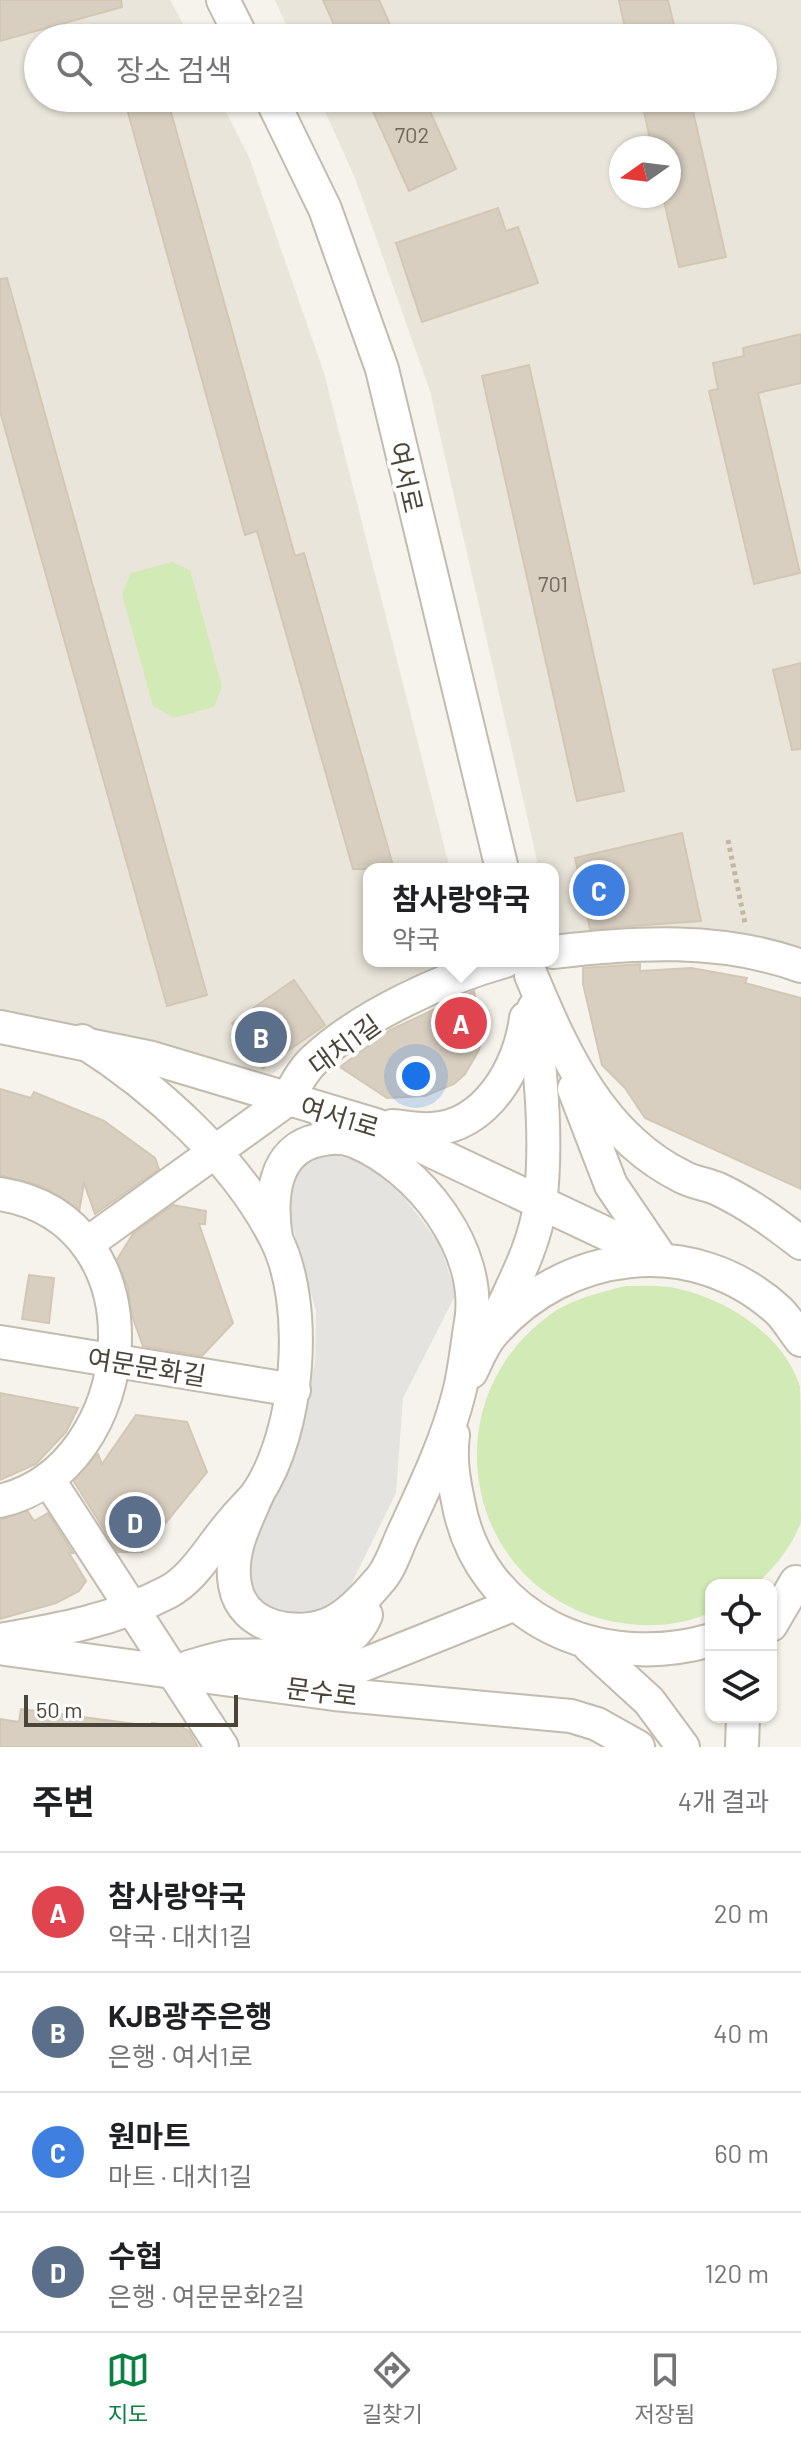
<!DOCTYPE html>
<html lang="ko">
<meta charset="utf-8">
<style>
:root{--surface:#fff;--page:#f2f2f2;--text:#202124;--muted:#757577;--line:#e0e0e0;--accent:#0b8043}
body{margin:0;font-family:Barlow,"Noto Sans KR",sans-serif;background:var(--page);color:var(--text)}
.controls{position:absolute;right:24px;bottom:24px;display:grid;overflow:hidden;border-radius:16px;box-shadow:0 2px 6px #0004}
.controls button{width:72px;height:72px;display:grid;place-items:center;padding:0;border:0;border-bottom:2px solid var(--line);background:var(--surface);color:var(--text);font:40px sans-serif}
.compass{position:absolute;left:609px;top:136px;width:72px;height:72px;border-radius:50%;background:var(--surface);box-shadow:0 2px 6px #0004;rotate:256deg}
.scale{position:absolute;left:24px;bottom:20px;width:214px;box-sizing:border-box;padding-left:8px;border:4px solid #4b4439;border-top:0;font-size:22px;line-height:28px;white-space:nowrap;color:#4b4439;-webkit-text-stroke:6px #fff;paint-order:stroke}
.you{position:absolute;left:416px;top:1076px;width:28px;height:28px;margin:-20px;border:6px solid #fff;border-radius:50%;background:#1a73e8;box-shadow:0 0 0 12px #1a73e833}
.badge{display:grid;place-items:center;width:52px;height:52px;border-radius:50%;background:var(--accent);color:#fff;font-size:26px;font-weight:700}
.pin{position:absolute;translate:-50% -50%;border:4px solid #fff;box-shadow:0 2px 8px #0006}
.popup{position:absolute;left:363px;top:863px;width:196px;height:104px;box-sizing:border-box;display:grid;place-content:center;border-radius:16px;background:var(--surface);filter:drop-shadow(0 2px 6px #0005);font-size:26px;white-space:nowrap;color:var(--muted)}
.popup b{font-size:30px;color:var(--text)}
.popup::after{content:'';position:absolute;left:50%;top:100%;margin-left:-16px;border:16px solid transparent;border-top-color:var(--surface)}
.list{margin:0;padding:0;list-style:none}
h2{display:flex;justify-content:space-between;align-items:center;height:104px;margin:0;padding:0 32px;font-size:34px}
h2 small{font-size:26px;font-weight:400;color:var(--muted)}
.list li{display:grid;grid-template-columns:52px 1fr auto;gap:24px;align-items:center;box-sizing:border-box;height:120px;padding:0 32px;border-top:2px solid var(--line)}
.list b{display:block;font-size:30px;white-space:nowrap}
.list p{margin:0;font-size:26px;white-space:nowrap;color:var(--muted)}
.list em{font-size:26px;font-style:normal;color:var(--muted)}
.icon{flex:none;width:44px;height:44px;fill:none;stroke:currentColor;stroke-width:2;stroke-linecap:round;stroke-linejoin:round}
.map{position:relative;flex:none;width:801px;height:1747px;overflow:hidden}
.search{position:absolute;background:var(--surface);box-shadow:0 2px 6px #0004;left:24px;right:24px;top:24px;height:88px;display:flex;align-items:center;gap:20px;box-sizing:border-box;padding:0 28px;border-radius:44px;color:var(--muted);font-size:30px}
.sheet{height:584px;background:var(--surface)}
nav{display:flex;justify-content:space-around;align-items:center;box-sizing:border-box;height:112px;border-top:2px solid var(--line);background:var(--surface);font-size:22px;color:var(--muted)}
nav a{display:grid;justify-items:center;gap:4px}
nav .on{color:var(--accent)}
.map>svg:first-child{display:block}
.residential{fill:#eae5da;fill-rule:evenodd}
.green{fill:#d2eab5}
.parking{fill:#e5e3e0}
.building{fill:#d8cfc1;stroke:#d3c7b4;stroke-width:2}
.lines{fill:none;stroke-linecap:round;stroke-linejoin:round}
.minor-casing{stroke:#c2bbae;stroke-width:36}
.path{stroke:#c4b79f;stroke-width:5;stroke-dasharray:4 4;stroke-linecap:butt}
.minor{stroke:#fff;stroke-width:32}
.labels{text-anchor:middle;dominant-baseline:central;stroke-width:8;stroke-linejoin:round;paint-order:stroke}
.number-label{font-size:22px;fill:#6e675b}
.street-label{font-size:26px;fill:#4b4439;stroke:#fff}
</style>
<div class="map">
<svg width="801" height="1747" viewBox="0 0 801 1747">
<rect width="100%" height="100%" fill="#f6f3ec"/>
<g class="residential">
<polygon points="0,0 170,0 181,20 190,38 38,38 38,98 219,98 249,157 324,373 450,869 369,869 369,961 454,961 355,1009 271,1075 0,1016"/>
<path d="M275,0H801V953L729,936L628,929L555,939L553,869H539L430,391L355,178L319,98H763V38H292ZM621,148H669V196H621Z"/>
</g>
<g class="green">
<polygon points="172,562 190,570 222,687 214,707 174,718 153,706 122,594 131,573"/>
<path d="M626,1286C640,1286 655,1285 669,1287C720,1295 784,1333 800,1387C801,1413 801,1490 801,1522C792,1546 775,1568 755,1585H711V1612C682,1626 646,1628 615,1622C467,1593 428,1407 547,1317C570,1299 598,1293 626,1286Z"/>
</g>
<polygon class="parking" points="335,1155 362,1162 387,1175 439,1243 456,1294 403,1398 396,1493 345,1597 323,1612 282,1616 254,1599 247,1564 249,1547 302,1423 315,1362 316,1311 290,1217 288,1193 294,1169 309,1158"/>
<g class="building">
<polygon points="0,0 121,0 122,7 0,41"/>
<polygon points="323,0 379,0 396,38 340,38"/>
<polygon points="619,0 668,0 677,38 627,38"/>
<polygon points="124,98 167,98 295,556 304,553 394,869 353,869 257,531 245,535"/>
<polygon points="367,98 424,98 456,169 409,191"/>
<polygon points="641,98 690,98 726,257 679,267 663,196 669,196 669,148 652,148"/>
<polygon points="498,208 506,231 518,227 538,283 422,322 396,243"/>
<polygon points="7,278 207,995 167,1006 0,411 0,279"/>
<polygon points="801,334 801,383 758,393 800,573 754,584 709,391 718,389 713,363 744,356 743,348"/>
<polygon points="529,365 624,791 577,801 482,376"/>
<polygon points="801,663 801,749 792,750 773,670"/>
<polygon points="682,833 701,921 590,929 575,858"/>
<polygon points="640,964 640,971 691,968 747,978 745,983 801,998 801,1189 645,1118 625,1088 602,1065 583,984 583,968"/>
<polygon points="294,980 325,1025 263,1068 232,1023"/>
<polygon points="474,991 482,1034 479,1050 465,1074 454,1084 425,1096 387,1098 340,1067 390,1030"/>
<polygon points="0,1089 31,1098 34,1092 104,1121 155,1158 159,1169 95,1214 84,1183 79,1212 66,1200 41,1186 0,1175"/>
<polygon points="173,1205 206,1211 205,1224 199,1224 233,1323 202,1356 143,1346 131,1313 128,1287 116,1261 133,1234"/>
<polygon points="29,1275 54,1278 49,1323 22,1319"/>
<polygon points="0,1393 78,1408 66,1432 36,1464 0,1480"/>
<polygon points="136,1415 187,1422 207,1472 142,1552 118,1552 73,1480 98,1454 102,1464"/>
<polygon points="27,1510 34,1521 48,1513 73,1553 69,1553 86,1581 79,1591 56,1603 0,1619 0,1520"/>
<polygon points="21,1709 151,1726 152,1723 180,1726 189,1731 198,1747 0,1747 0,1719 19,1722"/>
</g>
<g class="lines">
<defs>
<g id="minor">
<polyline points="223,0 242,38"/>
<polyline points="271,98 325,209 382,369 502,869"/>
<path d="M553,952C636,942 721,937 801,966"/>
<path d="M531,975C564,1054 601,1137 683,1177C694,1183 707,1184 718,1189C748,1203 775,1223 801,1243"/>
<polyline points="0,1027 152,1058 376,1125 658,1258"/>
<polyline points="574,1089 611,1185 660,1257"/>
<path d="M392,1126C405,1127 418,1130 431,1129C486,1127 520,1067 526,1018"/>
<path d="M0,1194C167,1221 139,1469 0,1501"/>
<path d="M88,1243L287,1100C295,1086 302,1071 314,1060C361,1016 444,978 505,961"/>
<path d="M495,1324C512,1286 535,1246 540,1204C548,1139 540,1072 534,1008"/>
<polyline points="0,1342 294,1390"/>
<path d="M471,1372C477,1360 483,1344 492,1334C565,1249 693,1232 779,1311C787,1319 794,1331 801,1340"/>
<path d="M453,1435C450,1458 453,1477 458,1501C479,1621 601,1672 711,1640"/>
<polyline points="48,1479 222,1747"/>
<path d="M258,1493C245,1523 229,1552 235,1585C242,1629 299,1639 333,1622C350,1614 366,1596 378,1582C390,1570 396,1549 403,1534C424,1489 447,1441 459,1393C465,1370 467,1345 471,1322C483,1250 420,1168 354,1141C343,1137 330,1137 319,1140C272,1149 270,1200 276,1238"/>
<polyline points="771,1625 796,1582"/>
<path d="M0,1640C58,1630 115,1620 168,1592C195,1578 213,1543 233,1521C240,1512 250,1503 257,1494C299,1432 310,1304 275,1237C235,1159 155,1087 82,1041"/>
<polyline points="590,1647 649,1701 683,1747"/>
<polyline points="5,1649 334,1694 571,1716 597,1724 638,1747"/>
<path d="M189,1667C203,1663 217,1658 231,1656C276,1653 344,1667 366,1615"/>
<polyline points="299,1679 358,1667 515,1604"/>
<polyline points="742,1747 743,1717"/>
</g>
</defs>
<use href="#minor" class="minor-casing"/>
<polyline class="path" points="728,840 745,923"/>
<use href="#minor" class="minor"/>
</g>
<g class="labels">
<g class="number-label">
<text x="412" y="134">702</text>
<text x="553" y="583">701</text>
</g>
<g class="street-label">
<text transform="translate(407 477) rotate(77)">여서로</text>
<text transform="translate(344 1044) rotate(-36)">대치1길</text>
<text transform="translate(340 1116) rotate(17)">여서1로</text>
<text transform="translate(147 1366) rotate(9)">여문문화길</text>
<text transform="translate(322 1691) rotate(7)">문수로</text>
</g>
</g>
</svg>
<div class="controls">
<button><svg class="icon" aria-label="locate" viewBox="0 0 24 24"><circle cx="12" cy="12" r="6"/><path d="M12 2v4M12 18v4M2 12h4M18 12h4"/></svg></button>
<button><svg class="icon" aria-label="layers" viewBox="0 0 24 24"><path d="M12 4l9 5-9 5-9-5zM3 14l9 5 9-5"/></svg></button>
</div>
<svg class="compass" viewBox="-18 -18 36 36"><path d="M0-13l5 13h-10z" fill="#e53935"/><path d="M0 13l5-13h-10z" fill="#757577"/></svg>
<div class="scale">50 m</div>
<div class="you"></div>
<div class="pin badge" style="left:461px;top:1023px;background:#e0444e">A</div>
<div class="popup"><b>참사랑약국</b>약국</div>
<div class="pin badge" style="left:261px;top:1037px;background:#5c6f8a">B</div>
<div class="pin badge" style="left:599px;top:890px;background:#3f7fe0">C</div>
<div class="pin badge" style="left:135px;top:1522px;background:#5c6f8a">D</div>
<div class="search"><svg class="icon" aria-label="search" viewBox="0 0 24 24"><circle cx="10" cy="10" r="6"/><path d="M15 15l6 6"/></svg>장소 검색</div>
</div>
<section class="sheet">
<h2>주변<small>4개 결과</small></h2>
<ul class="list">
<li><span class="badge" style="background:#e0444e">A</span><div><b>참사랑약국</b><p>약국 · 대치1길</p></div><em>20 m</em></li>
<li><span class="badge" style="background:#5c6f8a">B</span><div><b>KJB광주은행</b><p>은행 · 여서1로</p></div><em>40 m</em></li>
<li><span class="badge" style="background:#3f7fe0">C</span><div><b>원마트</b><p>마트 · 대치1길</p></div><em>60 m</em></li>
<li><span class="badge" style="background:#5c6f8a">D</span><div><b>수협</b><p>은행 · 여문문화2길</p></div><em>120 m</em></li>
</ul>
</section>
<nav>
<a class="on"><svg class="icon" aria-label="map" viewBox="0 0 24 24"><path d="M3 6l6-2 6 2 6-2v14l-6 2-6-2-6 2zM9 4v14M15 6v14"/></svg>지도</a>
<a><svg class="icon" aria-label="directions" viewBox="0 0 24 24"><path d="M12 3l9 9-9 9-9-9zM9 14v-3h6M13 9l2 2-2 2"/></svg>길찾기</a>
<a><svg class="icon" aria-label="saved" viewBox="0 0 24 24"><path d="M7 4h10v16l-5-4-5 4z"/></svg>저장됨</a>
</nav>
